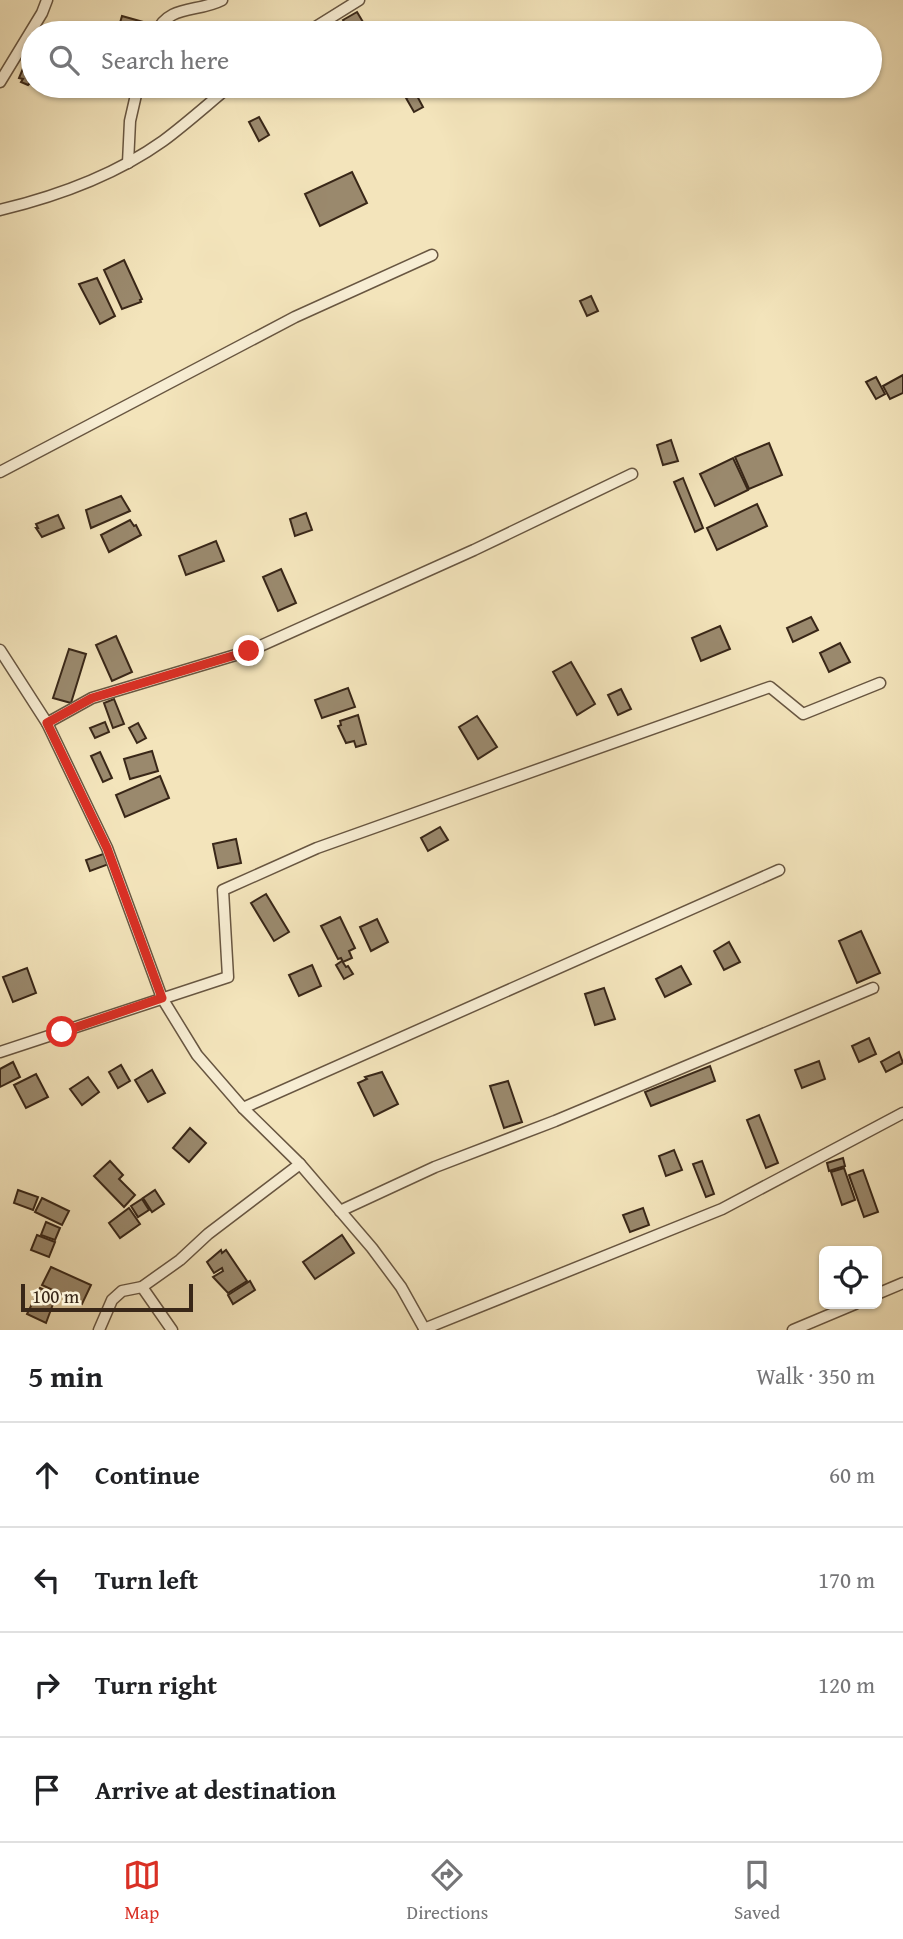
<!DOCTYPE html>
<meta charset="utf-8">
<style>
:root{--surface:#fff;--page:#f2f2f2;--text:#202124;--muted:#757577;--line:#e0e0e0;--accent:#d93025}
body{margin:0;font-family:"Gentium Book Plus",serif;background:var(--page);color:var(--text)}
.controls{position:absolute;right:21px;bottom:21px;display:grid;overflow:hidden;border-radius:10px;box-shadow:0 2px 5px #0004}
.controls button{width:63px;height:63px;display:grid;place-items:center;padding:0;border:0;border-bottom:2px solid var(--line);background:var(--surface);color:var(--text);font:35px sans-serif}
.scale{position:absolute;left:21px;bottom:18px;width:172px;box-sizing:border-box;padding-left:7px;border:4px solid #392718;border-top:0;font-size:19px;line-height:24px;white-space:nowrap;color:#392718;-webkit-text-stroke:5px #f7edd3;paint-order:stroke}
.stop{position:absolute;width:21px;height:21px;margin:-16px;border:5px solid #d93025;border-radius:50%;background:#fff}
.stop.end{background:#d93025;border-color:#fff;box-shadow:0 2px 7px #0008}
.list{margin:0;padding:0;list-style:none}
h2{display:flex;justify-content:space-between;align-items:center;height:91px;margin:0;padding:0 28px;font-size:30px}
h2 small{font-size:23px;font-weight:400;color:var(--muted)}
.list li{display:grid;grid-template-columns:46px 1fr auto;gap:21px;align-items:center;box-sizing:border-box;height:105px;padding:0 28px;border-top:2px solid var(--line)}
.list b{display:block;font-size:26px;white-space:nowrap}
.list em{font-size:23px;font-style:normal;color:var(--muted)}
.icon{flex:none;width:38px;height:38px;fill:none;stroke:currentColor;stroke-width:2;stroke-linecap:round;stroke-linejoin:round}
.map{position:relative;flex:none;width:903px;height:1330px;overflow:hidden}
.search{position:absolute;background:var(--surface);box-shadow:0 2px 5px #0004;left:21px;right:21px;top:21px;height:77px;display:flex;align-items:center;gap:18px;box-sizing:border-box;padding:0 24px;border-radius:38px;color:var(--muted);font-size:26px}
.sheet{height:511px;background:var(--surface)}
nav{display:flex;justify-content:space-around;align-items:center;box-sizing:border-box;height:98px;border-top:2px solid var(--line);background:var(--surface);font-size:19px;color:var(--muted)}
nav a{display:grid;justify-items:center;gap:4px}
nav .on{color:var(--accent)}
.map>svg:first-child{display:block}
.building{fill:#9a896d;stroke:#392718;stroke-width:2}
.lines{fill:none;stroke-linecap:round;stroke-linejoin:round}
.street-casing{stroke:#685641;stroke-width:13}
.street{stroke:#f7edd3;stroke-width:10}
.route{stroke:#d93025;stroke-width:9}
</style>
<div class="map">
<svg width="903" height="1330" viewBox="0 0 903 1330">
<rect width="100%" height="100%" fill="#f3e4bb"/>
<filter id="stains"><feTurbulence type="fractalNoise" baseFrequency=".00286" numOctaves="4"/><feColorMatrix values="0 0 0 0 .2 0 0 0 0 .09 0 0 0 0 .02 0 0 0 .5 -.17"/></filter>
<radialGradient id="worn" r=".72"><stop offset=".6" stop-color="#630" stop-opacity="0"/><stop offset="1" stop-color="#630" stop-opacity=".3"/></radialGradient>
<g class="building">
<polygon points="357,12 369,32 367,33 351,33 343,20"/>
<polygon points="122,16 154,25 152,33 117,33"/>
<polygon points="24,66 33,70 33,80 28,85 21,82 23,79 19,78"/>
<polygon points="416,94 423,107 414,112 406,98"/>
<polygon points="259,117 269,135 259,141 249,122"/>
<polygon points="352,172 367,203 320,226 305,194"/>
<polygon points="124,260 142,299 140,300 141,302 122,309 104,270"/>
<polygon points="97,278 115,316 100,324 79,284"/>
<polygon points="591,296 598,311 587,316 580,301"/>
<polygon points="903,375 903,393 890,399 883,386"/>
<polygon points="876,377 885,394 876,399 866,382"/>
<polygon points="671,440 678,461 663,465 657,445"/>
<polygon points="769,443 782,475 749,489 735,457"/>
<polygon points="733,458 748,490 715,506 700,474"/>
<polygon points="683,478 703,528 695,532 674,482"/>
<polygon points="121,496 130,511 91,528 86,510"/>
<polygon points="757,504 767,526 717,550 707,528"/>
<polygon points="306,513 312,530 295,536 290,519"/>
<polygon points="58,515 64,528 42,537 36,528 38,528 36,524"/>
<polygon points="130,520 134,526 136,525 141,535 109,552 101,535"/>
<polygon points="216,541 224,561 186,575 179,556"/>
<polygon points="281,569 296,603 278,611 263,577"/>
<polygon points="811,617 818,630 793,642 787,628"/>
<polygon points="720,626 730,649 701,661 692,638"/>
<polygon points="116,636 132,672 112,681 96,645"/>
<polygon points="840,643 850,662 829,672 820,653"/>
<polygon points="69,649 86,654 71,703 53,698"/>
<polygon points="571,662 595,704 577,715 553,672"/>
<polygon points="348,688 355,707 322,718 315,700"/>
<polygon points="621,689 631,709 618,715 608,695"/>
<polygon points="114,699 124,724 113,728 104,703"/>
<polygon points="358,715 366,744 356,747 354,741 346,743 338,726 341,725 340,721"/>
<polygon points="477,716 497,747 478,759 459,727"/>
<polygon points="105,722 109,732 95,738 90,728"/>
<polygon points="138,723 146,738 137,743 129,728"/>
<polygon points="152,751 158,771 130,779 124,759"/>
<polygon points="100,752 112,778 103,782 91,756"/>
<polygon points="160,776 169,798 125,817 116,795"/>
<polygon points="440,827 448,840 428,851 421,838"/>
<polygon points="236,839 241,863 218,868 213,844"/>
<polygon points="106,853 109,864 90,871 86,860"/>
<polygon points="266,894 289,932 274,941 251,903"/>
<polygon points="340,917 355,948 349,951 352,958 343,962 341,958 338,959 321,926"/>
<polygon points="377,919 388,942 371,951 360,927"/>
<polygon points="861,931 880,973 857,983 839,941"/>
<polygon points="729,942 740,962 724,970 714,951"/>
<polygon points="342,961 346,967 348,966 353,974 344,979 336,965"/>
<polygon points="312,965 321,986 299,996 289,975"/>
<polygon points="681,966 691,984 665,997 656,979"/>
<polygon points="27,968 36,993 13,1002 3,977"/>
<polygon points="604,988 615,1019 595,1025 585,994"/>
<polygon points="869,1038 876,1054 859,1062 852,1046"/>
<polygon points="899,1052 903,1063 886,1072 881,1062"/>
<polygon points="819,1061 825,1079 802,1088 795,1070"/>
<polygon points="13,1062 20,1077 0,1087 0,1069"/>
<polygon points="121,1065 130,1081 118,1088 109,1072"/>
<polygon points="710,1066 715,1081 651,1106 645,1092"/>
<polygon points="152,1070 165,1093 148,1102 135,1080"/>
<polygon points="382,1072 398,1104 374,1116 358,1083 367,1079 365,1077"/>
<polygon points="36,1074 48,1097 26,1108 14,1085"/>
<polygon points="88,1077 99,1092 82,1105 70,1089"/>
<polygon points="508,1081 522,1122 504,1128 490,1086"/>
<polygon points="759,1115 778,1163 766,1168 747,1120"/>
<polygon points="190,1128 206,1143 189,1162 173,1148"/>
<polygon points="674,1150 682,1170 666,1176 659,1156"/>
<polygon points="843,1158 845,1166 829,1171 827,1163"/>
<polygon points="110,1161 123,1175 119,1179 135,1195 124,1207 94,1176"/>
<polygon points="702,1161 714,1194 706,1197 693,1164"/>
<polygon points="844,1168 855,1200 842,1205 831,1172"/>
<polygon points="863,1170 878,1212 864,1217 849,1175"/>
<polygon points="18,1190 38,1197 33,1210 14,1203"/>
<polygon points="155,1190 164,1204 152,1212 143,1198"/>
<polygon points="42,1198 69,1211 62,1225 35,1212"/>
<polygon points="142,1199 149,1210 138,1217 131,1206"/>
<polygon points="129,1208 140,1224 120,1238 109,1223"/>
<polygon points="643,1208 649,1225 630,1232 623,1215"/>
<polygon points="46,1222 60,1228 55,1240 41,1235"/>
<polygon points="37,1235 55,1242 49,1257 31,1250"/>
<polygon points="342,1235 354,1253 315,1279 303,1262"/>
<polygon points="221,1250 222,1253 226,1250 247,1281 228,1293 213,1277 223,1271 222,1268 214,1273 207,1262"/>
<polygon points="51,1267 91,1285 82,1304 42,1285"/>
<polygon points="250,1281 255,1290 233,1304 228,1295"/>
<polygon points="40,1288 56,1296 46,1323 27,1314"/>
</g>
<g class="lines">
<defs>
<g id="street">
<path d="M156,33C169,4 197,13 222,0"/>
<polyline points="306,33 359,0"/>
<polyline points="0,82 42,13 47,0"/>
<polyline points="128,163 130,121 138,86"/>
<path d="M0,210C58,196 114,176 163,141C186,124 208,104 230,86"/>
<polyline points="0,472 295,317 432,255"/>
<polyline points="0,650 47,723 107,848 162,998 197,1055 243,1108 300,1164 372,1248 401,1287 425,1330"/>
<polyline points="47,723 92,698 249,651 474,550 632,474"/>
<polyline points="0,1052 228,977 223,890 317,848 770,687 803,714 880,683"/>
<polyline points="243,1108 779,870"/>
<polyline points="340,1211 435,1167 555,1121 873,988"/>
<polyline points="142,1287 172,1330"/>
<polyline points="877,1294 903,1283"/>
<polyline points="424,1329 722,1209 903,1113"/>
<polyline points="99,1330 112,1300 122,1291 142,1287 180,1260 208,1234 300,1164"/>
<polyline points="793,1330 855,1304"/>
</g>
</defs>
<use href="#street" class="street-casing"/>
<use href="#street" class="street"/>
</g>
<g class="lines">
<polyline class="route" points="62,1032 162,998 107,848 47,723 92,698 249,651"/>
</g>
<rect width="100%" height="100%" filter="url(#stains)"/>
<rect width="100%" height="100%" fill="url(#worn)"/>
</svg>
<div class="controls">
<button><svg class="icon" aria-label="locate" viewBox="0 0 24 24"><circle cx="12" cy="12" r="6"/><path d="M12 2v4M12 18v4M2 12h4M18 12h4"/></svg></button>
</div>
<div class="scale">100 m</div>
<div class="stop" style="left:62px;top:1032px"></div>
<div class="stop end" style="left:249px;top:651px"></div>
<div class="search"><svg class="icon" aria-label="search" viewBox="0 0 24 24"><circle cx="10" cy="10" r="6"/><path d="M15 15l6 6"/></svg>Search here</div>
</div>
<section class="sheet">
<h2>5 min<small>Walk · 350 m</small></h2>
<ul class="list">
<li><svg class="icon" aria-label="ahead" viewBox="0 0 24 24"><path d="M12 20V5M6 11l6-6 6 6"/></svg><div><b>Continue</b></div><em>60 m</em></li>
<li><svg class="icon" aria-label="left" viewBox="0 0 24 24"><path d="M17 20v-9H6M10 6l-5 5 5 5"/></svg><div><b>Turn left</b></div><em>170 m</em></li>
<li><svg class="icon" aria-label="right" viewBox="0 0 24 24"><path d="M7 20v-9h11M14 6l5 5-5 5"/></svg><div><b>Turn right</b></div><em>120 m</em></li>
<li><svg class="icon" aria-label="arrive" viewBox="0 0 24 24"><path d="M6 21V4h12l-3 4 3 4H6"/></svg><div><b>Arrive at destination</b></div></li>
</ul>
</section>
<nav>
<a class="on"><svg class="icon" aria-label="map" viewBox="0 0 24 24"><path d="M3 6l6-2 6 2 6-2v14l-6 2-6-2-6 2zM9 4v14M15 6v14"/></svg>Map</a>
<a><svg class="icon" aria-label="directions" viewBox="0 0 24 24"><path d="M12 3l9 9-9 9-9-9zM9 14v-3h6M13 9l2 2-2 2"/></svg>Directions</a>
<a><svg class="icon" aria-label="saved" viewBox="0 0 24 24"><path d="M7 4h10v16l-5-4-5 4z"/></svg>Saved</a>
</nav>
